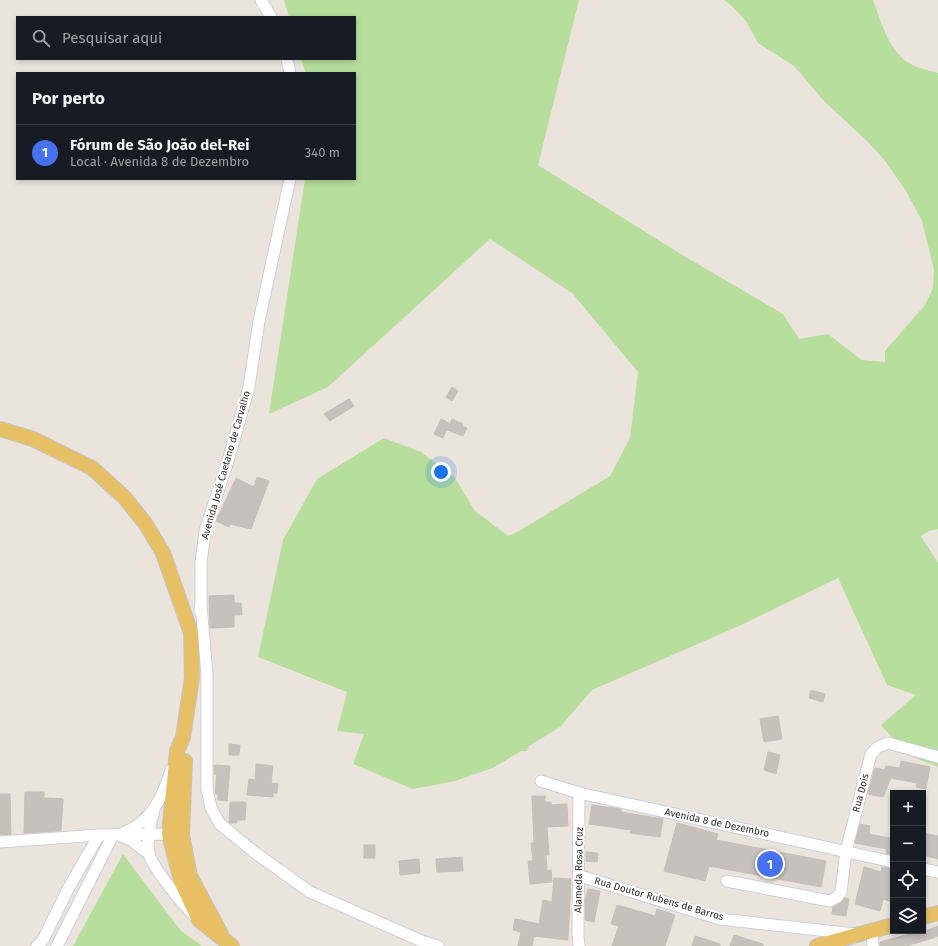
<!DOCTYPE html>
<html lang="pt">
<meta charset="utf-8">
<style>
:root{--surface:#171b24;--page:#20242c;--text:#f1f3f6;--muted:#9ea1a6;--line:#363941;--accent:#4771ee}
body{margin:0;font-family:"Fira Sans",sans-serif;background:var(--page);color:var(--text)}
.controls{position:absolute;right:12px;bottom:12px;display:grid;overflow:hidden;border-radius:0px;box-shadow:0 2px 6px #0003}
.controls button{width:36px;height:36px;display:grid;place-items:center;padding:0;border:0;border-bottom:1px solid var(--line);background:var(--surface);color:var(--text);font:20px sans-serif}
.you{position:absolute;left:441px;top:472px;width:14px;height:14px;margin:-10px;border:3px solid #fff;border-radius:50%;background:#1a73e8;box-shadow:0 0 0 6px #1a73e833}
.badge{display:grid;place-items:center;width:26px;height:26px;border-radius:50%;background:var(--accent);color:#fff;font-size:13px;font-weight:700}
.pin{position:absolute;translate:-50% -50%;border:2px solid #fff;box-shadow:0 1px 4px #0006}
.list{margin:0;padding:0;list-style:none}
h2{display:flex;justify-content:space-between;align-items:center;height:52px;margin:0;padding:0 16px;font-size:17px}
h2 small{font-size:13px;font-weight:400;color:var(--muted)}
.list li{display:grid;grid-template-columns:26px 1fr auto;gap:12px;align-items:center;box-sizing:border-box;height:56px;padding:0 16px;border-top:1px solid var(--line)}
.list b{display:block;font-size:15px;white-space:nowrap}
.list p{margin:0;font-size:13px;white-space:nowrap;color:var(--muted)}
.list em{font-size:13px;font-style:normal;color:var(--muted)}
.icon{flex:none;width:22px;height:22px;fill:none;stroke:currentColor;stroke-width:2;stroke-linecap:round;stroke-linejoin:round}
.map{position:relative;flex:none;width:938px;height:946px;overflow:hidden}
.search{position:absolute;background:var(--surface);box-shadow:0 2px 6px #0003;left:16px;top:16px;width:340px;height:44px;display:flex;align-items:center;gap:10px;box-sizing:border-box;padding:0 14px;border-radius:0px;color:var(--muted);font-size:15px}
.panel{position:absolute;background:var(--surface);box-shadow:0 2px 6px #0003;left:16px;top:72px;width:340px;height:108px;border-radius:0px}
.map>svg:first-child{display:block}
.green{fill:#b7de9c}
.building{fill:#c6c1bc;stroke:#c6bfb6}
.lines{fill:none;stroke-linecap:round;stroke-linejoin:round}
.minor-casing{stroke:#cbcfdb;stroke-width:13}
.major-casing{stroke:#c3c3c3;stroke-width:16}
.minor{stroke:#fff;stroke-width:11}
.major{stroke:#e7c065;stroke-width:14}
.labels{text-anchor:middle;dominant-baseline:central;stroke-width:4;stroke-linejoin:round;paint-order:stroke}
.street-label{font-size:10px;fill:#2a2a2a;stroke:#fff}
</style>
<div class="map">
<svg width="938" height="946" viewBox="0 0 938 946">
<rect width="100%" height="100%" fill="#ebe4dd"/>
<g class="green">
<path d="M284,0H579L538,165L684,256L783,314L799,339L828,334L862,360L885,362V351L925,305L933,288L934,270L922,221L906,191L885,161L870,144L823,100L794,66L758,43L746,21L732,6L724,0H873C881,21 889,53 911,64C919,69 929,70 938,73V529L929,531L921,536L938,563V767L908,755L881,725L916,695L887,685L838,578L739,626L592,690L560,727L529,746L527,751H521L493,768L455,781L413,789L353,764L364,734L337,731L347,692L258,657L283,540L317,479L384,438L421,452L455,478L475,511L508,536L519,531L610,476L630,438L638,372L572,293L490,239L328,387L269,414L305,179H355V73H306L301,59H355V17H289Z"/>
<polygon points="123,854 181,931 202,946 73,946"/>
</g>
<g class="building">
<polygon points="452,387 458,391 452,401 446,397"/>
<polygon points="349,399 354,406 330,421 324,414"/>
<polygon points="441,419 449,423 443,438 434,434"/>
<polygon points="452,419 463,424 462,426 467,428 463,436 447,430"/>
<polygon points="257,477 269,481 251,529 230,524 229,527 216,521 236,478 254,487"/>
<polygon points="234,595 234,603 241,603 242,615 234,615 234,627 210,628 209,596"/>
<polygon points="811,690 825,694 823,702 809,698"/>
<polygon points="778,716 782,739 764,742 760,719"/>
<polygon points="229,744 240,745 239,755 229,755"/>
<polygon points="768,752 780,755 776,774 764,770"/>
<polygon points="901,761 930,767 926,789 916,787 917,783 891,778 883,797 868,794 875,768 885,770 886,766 900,768"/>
<polygon points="256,764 273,766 271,783 278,784 277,793 273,793 273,797 247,795 249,779 255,780"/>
<polygon points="214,765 230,766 227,801 218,800 218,794 215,794 217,774 214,774"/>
<polygon points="25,792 44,792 44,798 63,799 61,831 24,833"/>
<polygon points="0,794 10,794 11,834 0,835"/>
<polygon points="532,796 545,796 545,802 551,802 551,805 567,804 568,826 547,827 549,855 546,855 547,871 551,870 552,882 530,884 528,861 533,861 531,843 534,843"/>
<polygon points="230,802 246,802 245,820 237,820 237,823 229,823"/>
<polygon points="592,805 621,809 621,812 663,819 660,837 630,833 631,830 589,824"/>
<polygon points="677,823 718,834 716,840 826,861 821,887 709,866 705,881 664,871"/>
<polygon points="860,824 870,826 869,834 890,838 891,836 893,836 893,855 886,853 887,849 855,843"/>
<polygon points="923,833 938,836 938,859 923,855"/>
<rect x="364" y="845" width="11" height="13"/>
<polygon points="586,852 598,853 597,862 586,861"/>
<polygon points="462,857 463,871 437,872 436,859"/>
<polygon points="419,859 420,873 400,875 399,861"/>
<polygon points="864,867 881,872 882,867 893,869 893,902 883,899 880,911 855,904"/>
<polygon points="554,878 571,879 568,940 534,936 532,946 518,946 521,932 513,930 515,919 539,924 543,900 552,902"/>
<polygon points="588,889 600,891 594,922 585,920 585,901"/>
<polygon points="845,898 849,899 846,916 832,914 833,907"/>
<polygon points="617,905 655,916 657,909 675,915 665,946 612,946 619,926 611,924"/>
<polygon points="938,926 938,936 930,939 906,946 880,946 880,942 913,933 914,935"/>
<polygon points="734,935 763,944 763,946 730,946"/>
<polygon points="695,936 720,944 720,946 692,946"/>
</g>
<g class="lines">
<defs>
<g id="minor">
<polyline points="261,0 271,17"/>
<polyline points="287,59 290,73"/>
<polyline points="201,605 207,675 207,789 211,808 220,824 254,852 310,892 424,942 438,946"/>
<polyline points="200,611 201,605 201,563 205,531 228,461 249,387 259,321 290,179"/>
<polyline points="541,781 579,793 893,862"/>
<polyline points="579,793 578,936 579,946"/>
<path d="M154,810C151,823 146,839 149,853C151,866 186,909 197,918"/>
<path d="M123,833C151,822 163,797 171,770"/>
<polyline points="121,836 131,840 149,854"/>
<polyline points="0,842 99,835 177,834"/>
<polyline points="923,869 938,872"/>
<polyline points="580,876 720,919 855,934"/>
<polyline points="727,881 830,901 837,897 841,892 846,851 871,754 878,747 888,743 938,757"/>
<polyline points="872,931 873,946"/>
<polyline points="37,946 43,940 68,889 99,835"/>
<polyline points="57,946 113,835"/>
</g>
<g id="major">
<polyline points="0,429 33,439 92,468 124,497 145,523 163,553 191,633 192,678 183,737 177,751 169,834 181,881 199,920 232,946"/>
<polyline points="185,761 182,835 190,876 221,934"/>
<polyline points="923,917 938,913"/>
<polyline points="817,946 893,925"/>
</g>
</defs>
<use href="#minor" class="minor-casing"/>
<use href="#major" class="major-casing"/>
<use href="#minor" class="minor"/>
<use href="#major" class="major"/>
</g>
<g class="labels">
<g class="street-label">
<text transform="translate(226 465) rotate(-74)">Avenida José Caetano de Carvalho</text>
<text transform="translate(861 793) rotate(-76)">Rua Dois</text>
<text transform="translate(717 823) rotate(12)">Avenida 8 de Dezembro</text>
<text transform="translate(579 870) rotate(-89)">Alameda Rosa Cruz</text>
<text transform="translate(659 899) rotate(16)">Rua Doutor Rubens de Barros</text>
</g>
</g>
</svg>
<div class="controls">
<button>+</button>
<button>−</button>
<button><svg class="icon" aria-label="locate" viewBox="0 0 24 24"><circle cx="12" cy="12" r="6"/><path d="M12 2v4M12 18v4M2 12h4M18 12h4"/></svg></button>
<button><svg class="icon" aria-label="layers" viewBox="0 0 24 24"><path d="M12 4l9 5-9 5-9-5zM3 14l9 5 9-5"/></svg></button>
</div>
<div class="you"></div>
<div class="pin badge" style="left:770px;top:864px">1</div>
<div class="search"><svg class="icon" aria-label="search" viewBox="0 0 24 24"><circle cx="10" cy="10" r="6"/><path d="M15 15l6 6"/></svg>Pesquisar aqui</div>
<section class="panel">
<h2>Por perto<small></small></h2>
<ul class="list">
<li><span class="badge">1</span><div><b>Fórum de São João del-Rei</b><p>Local · Avenida 8 de Dezembro</p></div><em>340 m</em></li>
</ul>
</section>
</div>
